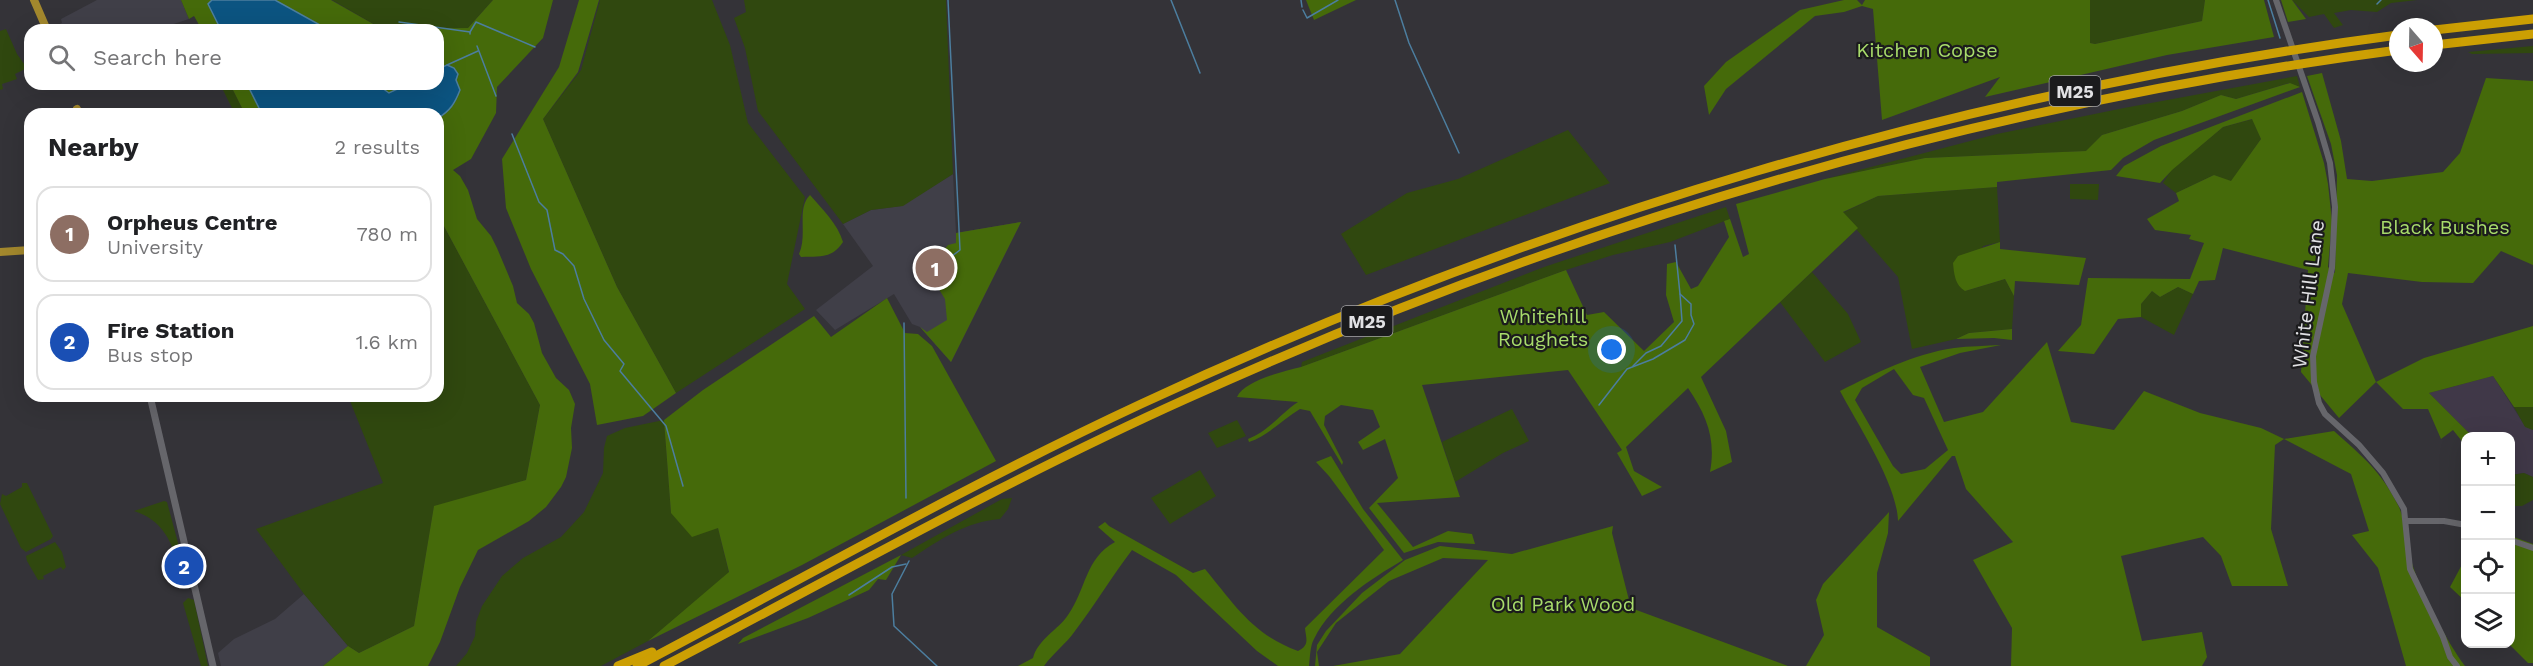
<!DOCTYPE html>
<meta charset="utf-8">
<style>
:root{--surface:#fff;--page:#f6f6f6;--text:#202124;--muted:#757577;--line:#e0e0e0;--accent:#7d5184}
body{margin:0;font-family:"Work Sans",sans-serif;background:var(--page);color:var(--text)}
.controls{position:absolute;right:18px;bottom:18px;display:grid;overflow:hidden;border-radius:12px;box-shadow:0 6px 24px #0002}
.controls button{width:54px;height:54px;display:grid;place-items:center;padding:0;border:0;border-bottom:2px solid var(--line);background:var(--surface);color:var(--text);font:30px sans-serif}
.compass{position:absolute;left:2389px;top:18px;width:54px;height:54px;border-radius:50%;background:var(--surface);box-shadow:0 6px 24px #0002;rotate:160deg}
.you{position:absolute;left:1612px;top:350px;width:21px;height:21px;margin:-15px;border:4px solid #fff;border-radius:50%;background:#1a73e8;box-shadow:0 0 0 9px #1a73e833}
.badge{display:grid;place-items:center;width:39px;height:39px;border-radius:50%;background:var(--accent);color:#fff;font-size:20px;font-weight:700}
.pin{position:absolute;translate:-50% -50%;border:3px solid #fff;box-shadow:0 2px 6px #0006}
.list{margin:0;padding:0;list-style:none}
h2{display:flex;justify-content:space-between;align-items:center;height:78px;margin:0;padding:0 24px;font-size:26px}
h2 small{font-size:20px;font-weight:400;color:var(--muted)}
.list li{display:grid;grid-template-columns:39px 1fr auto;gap:18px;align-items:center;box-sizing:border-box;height:96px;margin:0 12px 12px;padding:0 12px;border:2px solid var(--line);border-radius:18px}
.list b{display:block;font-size:22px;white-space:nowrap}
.list p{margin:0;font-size:20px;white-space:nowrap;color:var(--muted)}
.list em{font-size:20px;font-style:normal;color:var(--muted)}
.icon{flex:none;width:33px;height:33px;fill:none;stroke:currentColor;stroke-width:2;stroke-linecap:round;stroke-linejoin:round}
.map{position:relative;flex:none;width:2533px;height:666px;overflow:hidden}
.search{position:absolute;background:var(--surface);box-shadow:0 6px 24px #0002;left:24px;top:24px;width:420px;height:66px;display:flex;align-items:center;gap:15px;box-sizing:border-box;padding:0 21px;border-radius:18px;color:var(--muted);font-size:22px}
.panel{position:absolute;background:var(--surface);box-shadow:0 6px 24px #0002;left:24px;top:108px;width:420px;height:294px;border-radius:18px}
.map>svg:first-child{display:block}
.built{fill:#403f48}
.industrial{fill:#403848}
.green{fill:#30480f}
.forest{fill:#456a0a;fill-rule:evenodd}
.water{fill:#0c5481;stroke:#4c7e9f;stroke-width:1.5}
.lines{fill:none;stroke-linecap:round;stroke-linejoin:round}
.stream{stroke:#4c7e9f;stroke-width:1.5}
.tertiary{stroke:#66666b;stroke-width:6}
.secondary{stroke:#66666b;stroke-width:7}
.primary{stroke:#a3882d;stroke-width:8}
.motorway{stroke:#cc9f03;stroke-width:9}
.labels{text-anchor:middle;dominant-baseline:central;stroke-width:4.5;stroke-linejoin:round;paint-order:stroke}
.shield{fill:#1b1b1d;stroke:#a6a6a8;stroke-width:1.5}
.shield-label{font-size:18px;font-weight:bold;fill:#e1e1e4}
.park-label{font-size:20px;fill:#a8dc6b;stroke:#1b1b1d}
.street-label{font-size:20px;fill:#e1e1e4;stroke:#1b1b1d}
</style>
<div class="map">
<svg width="2533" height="666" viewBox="0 0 2533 666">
<rect width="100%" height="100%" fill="#343338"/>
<g class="built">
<polygon points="97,0 181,0 189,19 155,30 52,30 52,27 62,23 61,19"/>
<polygon points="953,174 956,233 1021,222 951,362 920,327 912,324 894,294 835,330 816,310 873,266 843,224 871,210 901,206"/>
<polygon points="304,594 348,646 323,666 221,666 218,653 234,639 275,619"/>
</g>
<polygon class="industrial" points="2493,376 2525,426 2533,430 2533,477 2524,473 2511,475 2510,436 2502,436 2502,434 2471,435 2429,393"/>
<g class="green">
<polygon points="332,0 493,0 468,28 382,29"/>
<polygon points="600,0 712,0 730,45 748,123 805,197 787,284 805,309 676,393 617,287 543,119 581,70"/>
<polygon points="744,0 946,0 953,174 903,206 871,210 843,224 758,111 745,48 734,18 746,12"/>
<polygon points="2090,0 2205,0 2202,21 2095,44 2090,43"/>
<polygon points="2292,0 2417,0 2391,3 2377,12 2351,10 2334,13 2343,25 2334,28 2324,14 2309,17"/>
<polygon points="6,29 17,54 27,68 15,74 17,79 2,84 3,89 0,90 0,31"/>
<polygon points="2533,46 2533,53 2472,54 2468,52"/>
<polygon points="2297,76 2300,87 2289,83 2236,99 2221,95 2182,111 2102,135 2087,151 1925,158 1825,179 1997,134 2124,108"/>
<polygon points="220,84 230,84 245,114 235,114"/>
<polygon points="2253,119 2261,139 2231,182 2214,175 2176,193 2163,183 2171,170 2223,127"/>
<polygon points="1568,130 1610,183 1366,275 1341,234 1407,193 1458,179"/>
<polygon points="2070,184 2099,184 2098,200 2070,199"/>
<polygon points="1997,187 2000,242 1983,246 1965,291 2005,279 2014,296 2012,329 1969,333 1956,339 1912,349 1898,277 1842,213 1878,196"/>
<polygon points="1726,207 1730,219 1670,242 1613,255 1566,270 1301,367 1302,362 1544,267"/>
<polygon points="438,215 540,405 526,480 434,507 414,626 359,653 348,646 304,594 256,529 383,483 348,396 438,396"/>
<polygon points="1812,272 1848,314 1861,342 1825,362 1780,302"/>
<polygon points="2178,287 2193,294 2174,335 2141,317 2141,304 2152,291 2160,297"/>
<polygon points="2514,407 2533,407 2533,430 2525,427"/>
<polygon points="1512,409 1529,441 1503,453 1455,482 1442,442"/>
<polygon points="664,420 671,513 718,528 729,573 648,641 601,666 456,666 467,653 475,636 476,622 482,606 502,576 523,558 561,537 584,512 603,473 604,448 607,436 625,428"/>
<polygon points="1237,420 1246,436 1217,448 1208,433"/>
<polygon points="1200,470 1216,496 1170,524 1151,498"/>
<polygon points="2524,473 2533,477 2533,500 2522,506 2511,506 2511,475"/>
<polygon points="22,483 27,483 53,536 51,539 26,552 21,548 0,504 2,494 6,496 22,487"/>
<path d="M1012,498L1008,509L1000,519C965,522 941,539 912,558L901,555L1002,499Z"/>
<path d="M164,501L167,502L181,554L180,566L188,582L186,588L181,587C177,580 179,576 178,569C174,542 161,519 134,511Z"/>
<polygon points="55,542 62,552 66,567 63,570 61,567 43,576 44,579 38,580 27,561 26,556"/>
<polygon points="188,598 194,600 208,666 201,666 183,603"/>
</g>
<g class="forest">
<polygon points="181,0 331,0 382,29 468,28 493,0 553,0 543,38 497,87 496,113 471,159 453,170 460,176 468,190 477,219 491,236 497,248 513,286 517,303 529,314 534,323 542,353 556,378 569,390 575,404 571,428 572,448 566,477 561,487 546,507 529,521 478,550 460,587 440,642 428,666 323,666 348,646 359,653 414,626 434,506 526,480 540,405 438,215 438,114 245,114 230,84 438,84 438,30 202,30 194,16 189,19"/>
<polygon points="579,0 599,0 578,72 543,119 617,287 676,393 643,416 597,425 590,384 531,269 506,208 502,159 559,67"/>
<polygon points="1306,0 1356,0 1314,20"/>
<polygon points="1844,0 1857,0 1862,5 1865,0 2090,0 2090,43 2095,44 2202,21 2205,0 2264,0 2274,37 2167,55 1985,97 2000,77 1882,120 1873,9 1862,6 1844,12 1815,16 1726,89 1709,115 1704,86 1726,62 1800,10"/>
<polygon points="2281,0 2292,0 2306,19 2288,22"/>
<polygon points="2322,73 2341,141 2347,179 2372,181 2443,172 2460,153 2486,78 2533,81 2533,265 2501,251 2473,283 2422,282 2348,273 2342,304 2376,382 2424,358 2533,326 2533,407 2514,407 2493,376 2429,393 2471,435 2503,434 2502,436 2466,436 2465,445 2453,430 2441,439 2428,409 2403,409 2376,382 2339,418 2301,372 2308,270 2223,248 2215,280 2199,281 2193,294 2178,287 2160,297 2152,291 2141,304 2141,317 2118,319 2094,354 2058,351 2081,325 2088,278 2190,279 2204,243 2189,239 2191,235 2155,230 2147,219 2179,201 2176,193 2214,175 2231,181 2261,139 2252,119 2223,127 2172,170 2160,183 2116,176 2124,166 2161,146 2302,92 2324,163 2328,184 2332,221 2328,267 2335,273 2337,175 2331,144 2307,76"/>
<path d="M2290,83L2300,87L2154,140L2123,158L2111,170L1997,182V187L1878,196L1843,212L1858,228L1701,377L1726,431L1732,462L1710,472C1716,439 1707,416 1688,388L1626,447L1634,471L1662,487L1642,496L1617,453L1622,450L1568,370L1422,385L1460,497L1377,503L1413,547L1448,531L1472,534L1475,544L1438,542L1404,553L1369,508L1398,478L1385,439L1363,450L1358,442L1380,427L1373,410L1341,405L1325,416L1324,425L1343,462L1342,465L1310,411L1300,409C1283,419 1268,436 1249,442L1248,439C1268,432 1281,413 1298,402L1237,397C1244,381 1284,371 1301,367L1566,270L1587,315L1604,312L1644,351L1674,322L1666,295L1667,264L1676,262L1691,289L1698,286L1729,237L1724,221L1730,219L1743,257L1749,254L1736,204L1825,179L1925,158L2086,151L2102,135L2182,111L2221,95L2236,99Z"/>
<path d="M810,195C822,209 838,224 843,242C832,259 820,256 801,257L799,254C808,234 796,209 810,195Z"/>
<polygon points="1021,222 951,362 920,327 927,332 947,320 945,299 930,275 939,270 936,259 948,245 956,243 956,233"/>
<path d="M2000,242V249L2086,258L2079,285L2015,281L2014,296L2005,279L1965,291C1955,285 1954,274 1953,263L1958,256Z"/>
<polygon points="887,298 905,333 918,334 932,346 996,461 802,565 648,641 729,572 718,528 692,537 671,513 664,420 703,390 814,316 831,337"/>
<polygon points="2012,329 2012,340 1994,338 1956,339 1969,333"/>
<path d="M2047,342L2071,422L2114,430L2144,391L2200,413L2261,428L2284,439L2334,431C2363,457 2381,471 2399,507C2406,523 2406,543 2411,560C2419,589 2447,642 2465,666H2406L2378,568L2352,535L2369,531L2351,474L2284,439L2275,445L2271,529L2288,586H2232L2221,556L2203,537L2121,556L2142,641L2202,632L2207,657L2202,666H2011L2012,628L1973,560L2013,542L1966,489L1955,456H1952L1898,521C1897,484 1858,425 1840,391C1876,373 1913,354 1954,348C1969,346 1986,346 2001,345L1960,353L1920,367L1944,422L1983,412ZM1894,369L1913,395L1924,398L1948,450L1925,469L1901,474L1893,466L1855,400L1862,388Z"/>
<path d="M1331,456L1363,509L1403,560C1371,579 1331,604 1314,639C1310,646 1310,658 1309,666H1278L1257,651L1176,575L1132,550C1112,576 1095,605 1075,631C1066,644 1053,653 1044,666H1018L1033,658C1038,639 1058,630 1068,615C1086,590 1085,558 1115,542L1098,527L1105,522L1109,526L1193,573L1205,569C1235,605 1252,634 1298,651C1310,645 1306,639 1305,628L1384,550L1329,476L1316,462Z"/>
<polygon points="1889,512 1888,533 1877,573 1877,627 1930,657 1930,666 1806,666 1824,635 1816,600 1823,584"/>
<polygon points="1613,526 1612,533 1631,608 1788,666 1333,666 1400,654 1488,560 1443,558 1389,581 1336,623 1317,652 1319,666 1315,666 1317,645 1326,631 1362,593 1405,560 1440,546 1512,554"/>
<polygon points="2511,536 2533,544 2533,663 2528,663 2509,644 2510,644"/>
<polygon points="901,555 886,580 878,579 869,590 808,618 738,644 743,638"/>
<polygon points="2465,559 2465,601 2450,587"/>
</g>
<g class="water">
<polygon points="212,0 275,0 329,30 221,30 208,4"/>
<path d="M447,65L454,68L458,74L456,80L460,90C455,103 450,111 438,118V114H262L247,84H383L382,88L389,93L408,84H438V69Z"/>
</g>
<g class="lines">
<g class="stream">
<polyline points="1171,0 1200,73"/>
<polyline points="1301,0 1302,7"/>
<polyline points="1395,0 1409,43 1459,153"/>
<polyline points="2268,0 2280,38"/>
<polyline points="2377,4 2381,0"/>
<polyline points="1303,10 1307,18 1338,0"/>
<polyline points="399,22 470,32 470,34"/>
<polyline points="470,32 476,22 535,47"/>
<polyline points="477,46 496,96"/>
<polyline points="447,65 478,51"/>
<polyline points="512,134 539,202 547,210 555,250 563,254 574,266 584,299 604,340 624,364 620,371 666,426 683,486"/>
<polyline points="931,272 960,250 948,0"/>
<polyline points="904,323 906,498"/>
<polyline points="1633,366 1646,353 1661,346 1682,321 1680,294"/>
<polyline points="1599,405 1627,369 1653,359 1685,340 1694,324 1691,315 1691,304 1680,294 1675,245"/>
<polyline points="909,561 892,594 894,626 937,666"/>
<polyline points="849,595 892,567 906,564"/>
</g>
<g class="tertiary">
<polyline points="2276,0 2318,122 2330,163 2335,207 2332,268 2313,356 2314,382 2319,403 2325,414 2359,445 2383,473 2404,509 2410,569 2443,637 2450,657 2457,666"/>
<polyline points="2406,521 2444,521 2466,525"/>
<polyline points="2510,540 2533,548"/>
</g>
<polyline class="secondary" points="150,396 213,666"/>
<g class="primary">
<polyline points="34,0 47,30"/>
<polyline points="77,109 79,114"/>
<polyline points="0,252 30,250"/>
</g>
<g class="motorway">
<polyline points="2434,30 2533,19"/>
<polyline points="2434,45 2533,34"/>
<polyline points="618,666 652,652"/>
<path d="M637,666C804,578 969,484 1141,404C1538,219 1963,92 2398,35"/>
<path d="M664,666C837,576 1008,479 1186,399C1571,224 1979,105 2398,50"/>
</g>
</g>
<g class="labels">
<g class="shield">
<rect x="2049.5" y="76" width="51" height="30" rx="4.5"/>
<rect x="1341.5" y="306" width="51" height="30" rx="4.5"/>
</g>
<g class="shield-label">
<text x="2075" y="91">M25</text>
<text x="1367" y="321">M25</text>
</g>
<g class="park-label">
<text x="1927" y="50">Kitchen Copse</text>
<text x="2445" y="227">Black Bushes</text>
<text x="1543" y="316">Whitehill<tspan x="1543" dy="23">Roughets</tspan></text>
<text x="1563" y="604">Old Park Wood</text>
</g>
<g class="street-label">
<text transform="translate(2308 294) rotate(-83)">White Hill Lane</text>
</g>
</g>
</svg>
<div class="controls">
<button>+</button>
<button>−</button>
<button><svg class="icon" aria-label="locate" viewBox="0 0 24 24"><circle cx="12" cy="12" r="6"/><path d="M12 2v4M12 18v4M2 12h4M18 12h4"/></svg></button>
<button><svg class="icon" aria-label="layers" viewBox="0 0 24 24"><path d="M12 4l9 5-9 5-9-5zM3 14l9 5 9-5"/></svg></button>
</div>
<svg class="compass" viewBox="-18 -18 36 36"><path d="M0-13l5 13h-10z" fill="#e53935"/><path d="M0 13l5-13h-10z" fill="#757577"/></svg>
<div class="you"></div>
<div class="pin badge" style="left:935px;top:268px;background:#8d6e63">1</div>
<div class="pin badge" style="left:184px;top:566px;background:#1a4fb4">2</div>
<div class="search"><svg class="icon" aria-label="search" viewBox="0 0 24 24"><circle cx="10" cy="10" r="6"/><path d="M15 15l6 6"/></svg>Search here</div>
<section class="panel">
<h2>Nearby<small>2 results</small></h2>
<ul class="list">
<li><span class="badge" style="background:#8d6e63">1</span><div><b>Orpheus Centre</b><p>University</p></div><em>780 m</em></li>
<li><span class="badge" style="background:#1a4fb4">2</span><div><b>Fire Station</b><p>Bus stop</p></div><em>1.6 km</em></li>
</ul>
</section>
</div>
